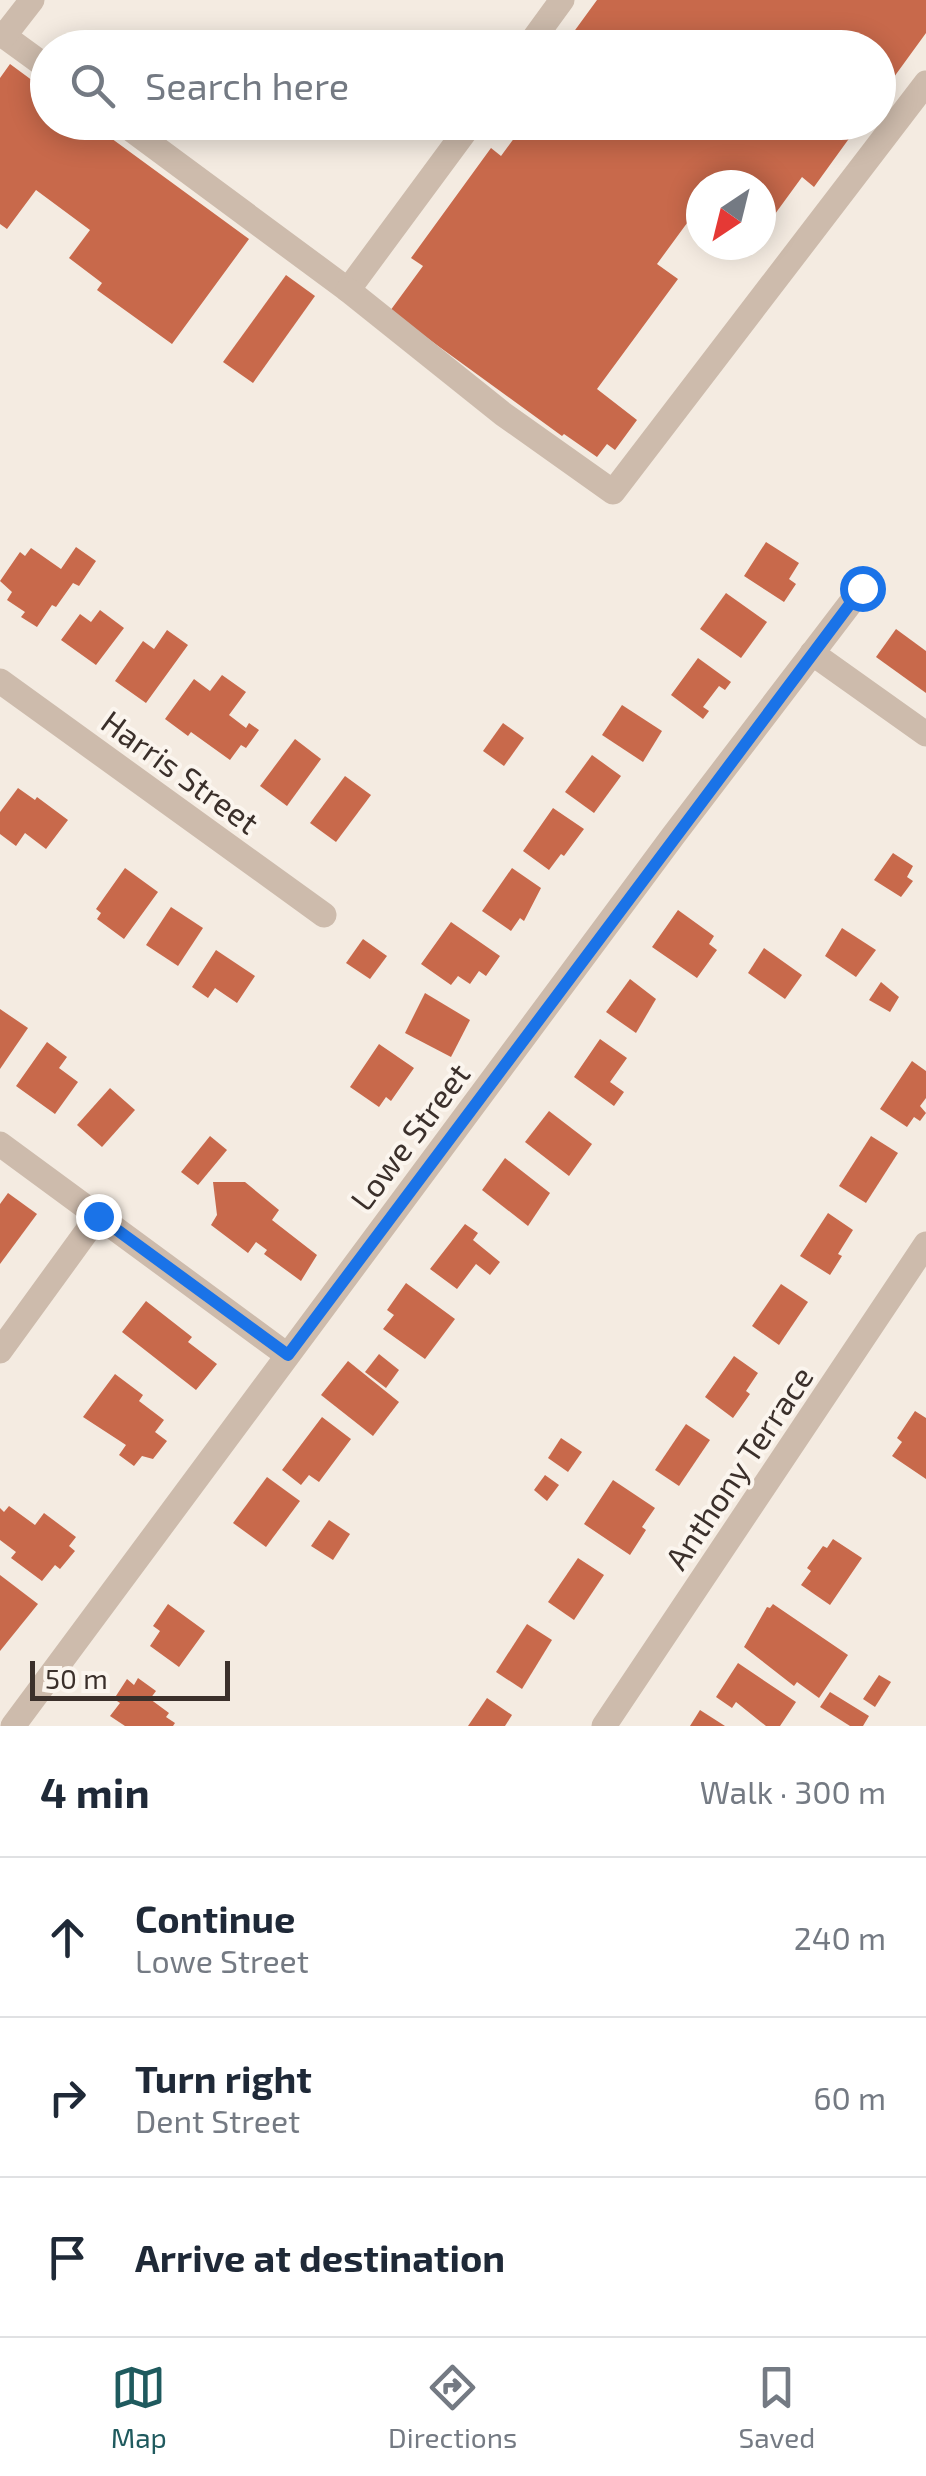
<!DOCTYPE html>
<meta charset="utf-8">
<style>
:root{--surface:#fff;--page:#f6f6f7;--text:#1f2937;--muted:#747a83;--line:#e0e1e3;--accent:#1f5a5e}
body{margin:0;font-family:"Exo 2",sans-serif;background:var(--page);color:var(--text)}
.compass{position:absolute;left:686px;top:170px;width:90px;height:90px;border-radius:50%;background:var(--surface);box-shadow:0 5px 25px #0003;rotate:215deg}
.scale{position:absolute;left:30px;bottom:25px;width:200px;box-sizing:border-box;padding-left:10px;border:5px solid #3b302b;border-top:0;font-size:28px;line-height:35px;white-space:nowrap;color:#3b302b;-webkit-text-stroke:8px #fbf5ee;paint-order:stroke}
.stop{position:absolute;width:30px;height:30px;margin:-22px;border:8px solid #1a73e8;border-radius:50%;background:#fff}
.stop.end{background:#1a73e8;border-color:#fff;box-shadow:0 2px 10px #0008}
.list{margin:0;padding:0;list-style:none}
h2{display:flex;justify-content:space-between;align-items:center;height:130px;margin:0;padding:0 40px;font-size:42px}
h2 small{font-size:32px;font-weight:400;color:var(--muted)}
.list li{display:grid;grid-template-columns:65px 1fr auto;gap:30px;align-items:center;box-sizing:border-box;height:160px;padding:0 40px;border-top:2px solid var(--line)}
.list b{display:block;font-size:38px;white-space:nowrap}
.list p{margin:0;font-size:32px;white-space:nowrap;color:var(--muted)}
.list em{font-size:32px;font-style:normal;color:var(--muted)}
.icon{flex:none;width:55px;height:55px;fill:none;stroke:currentColor;stroke-width:2;stroke-linecap:round;stroke-linejoin:round}
.map{position:relative;flex:none;width:926px;height:1726px;overflow:hidden}
.search{position:absolute;background:var(--surface);box-shadow:0 5px 25px #0003;left:30px;right:30px;top:30px;height:110px;display:flex;align-items:center;gap:25px;box-sizing:border-box;padding:0 35px;border-radius:55px;color:var(--muted);font-size:38px}
.sheet{height:610px;background:var(--surface)}
nav{display:flex;justify-content:space-around;align-items:center;box-sizing:border-box;height:140px;border-top:2px solid var(--line);background:var(--surface);font-size:28px;color:var(--muted)}
nav a{display:grid;justify-items:center;gap:5px}
nav .on{color:var(--accent)}
.map>svg:first-child{display:block}
.building{fill:#c8694b}
.lines{fill:none;stroke-linecap:round;stroke-linejoin:round}
.minor{stroke:#cdbbac;stroke-width:25}
.route{stroke:#1a73e8;stroke-width:12}
.labels{text-anchor:middle;dominant-baseline:central;stroke-width:8;stroke-linejoin:round;paint-order:stroke}
.street-label{font-size:32px;fill:#3b302b;stroke:#fbf5ee}
</style>
<div class="map">
<svg width="926" height="1726" viewBox="0 0 926 1726">
<rect width="100%" height="100%" fill="#f4ebe1"/>
<g class="building">
<polygon points="597,0 926,0 926,33 878,99 878,48 562,48"/>
<polygon points="10,64 48,92 48,122 89,122 249,239 172,344 97,290 102,283 69,258 90,230 36,190 7,229 0,224 0,78"/>
<polygon points="526,122 861,122 814,187 802,177 775,214 761,204 761,185 735,185 722,176 715,185 701,185 701,204 657,264 678,279 597,389 637,420 615,450 607,444 597,457 564,434 562,436 390,311 423,266 411,258 491,148 501,156"/>
<polygon points="286,275 315,296 253,383 223,362"/>
<polygon points="766,542 799,563 789,579 796,584 784,602 744,576"/>
<polygon points="76,547 96,561 79,586 73,583 56,607 52,605 37,627 21,617 25,612 7,600 12,592 0,581 20,552 25,556 31,548 61,569"/>
<polygon points="726,593 767,622 741,658 700,629"/>
<polygon points="100,610 124,628 96,665 61,640 80,614 91,622"/>
<polygon points="896,629 926,651 926,693 876,657"/>
<polygon points="167,630 188,645 146,703 115,681 143,641 154,649"/>
<polygon points="698,658 731,682 725,690 719,686 703,707 709,711 703,719 671,695"/>
<polygon points="222,675 246,692 229,715 246,728 249,723 259,730 246,748 241,745 230,760 191,732 188,736 165,719 194,679 210,691"/>
<polygon points="622,705 662,731 643,762 602,735"/>
<polygon points="503,723 524,738 504,766 483,751"/>
<polygon points="295,739 321,759 287,806 260,786"/>
<polygon points="592,755 621,776 594,813 565,792"/>
<polygon points="345,776 371,795 336,842 310,823"/>
<polygon points="18,788 35,800 37,797 68,820 46,849 25,833 16,846 0,834 0,812"/>
<polygon points="553,808 584,829 564,856 561,854 549,870 523,851"/>
<polygon points="893,853 913,866 907,877 913,881 901,897 874,880"/>
<polygon points="125,868 158,892 124,939 97,919 101,913 96,909"/>
<polygon points="512,868 541,888 524,921 520,918 511,931 482,911"/>
<polygon points="171,907 203,928 178,966 146,945"/>
<polygon points="678,910 714,936 709,944 717,950 697,978 652,947"/>
<polygon points="451,922 500,956 486,976 479,971 470,984 458,976 451,985 421,964"/>
<polygon points="842,928 876,950 856,977 825,956"/>
<polygon points="363,939 387,956 370,979 346,963"/>
<polygon points="764,948 802,975 785,999 748,973"/>
<polygon points="216,950 255,976 237,1003 215,988 208,998 192,987"/>
<polygon points="630,979 656,999 636,1033 606,1012"/>
<polygon points="881,982 899,997 890,1012 869,1000"/>
<polygon points="425,993 470,1020 451,1057 405,1033"/>
<polygon points="0,1009 28,1028 0,1069"/>
<polygon points="600,1039 627,1058 610,1082 624,1092 614,1106 574,1077"/>
<polygon points="47,1042 67,1057 59,1068 78,1082 55,1114 16,1086"/>
<polygon points="379,1044 414,1068 391,1101 386,1097 379,1107 350,1087"/>
<polygon points="912,1061 926,1071 926,1098 920,1106 926,1113 920,1121 914,1117 907,1127 880,1109"/>
<polygon points="110,1088 135,1110 102,1147 77,1125"/>
<polygon points="549,1111 592,1144 569,1176 525,1142"/>
<polygon points="210,1136 227,1150 198,1185 181,1172"/>
<polygon points="871,1136 898,1153 866,1203 839,1186"/>
<polygon points="505,1158 550,1193 528,1226 482,1190"/>
<polygon points="213,1182 245,1182 279,1210 272,1220 317,1255 301,1281 264,1254 267,1250 256,1242 248,1253 211,1225 217,1215"/>
<polygon points="8,1193 37,1214 0,1264 0,1204"/>
<polygon points="828,1213 853,1230 838,1254 842,1256 830,1275 800,1256"/>
<polygon points="465,1224 478,1233 473,1240 500,1262 490,1275 476,1264 457,1289 430,1269"/>
<polygon points="406,1283 455,1319 425,1359 383,1329 394,1315 387,1310"/>
<polygon points="781,1284 808,1302 779,1345 752,1326"/>
<polygon points="146,1301 192,1337 188,1342 217,1364 196,1390 122,1332"/>
<polygon points="379,1354 399,1370 386,1388 365,1372"/>
<polygon points="734,1356 758,1373 746,1391 750,1394 733,1418 705,1397"/>
<polygon points="348,1361 399,1402 373,1436 321,1395"/>
<polygon points="115,1374 143,1395 139,1401 164,1420 155,1432 167,1441 153,1459 142,1456 134,1466 119,1455 126,1445 83,1417"/>
<polygon points="915,1411 926,1418 926,1479 892,1456 902,1442 897,1438"/>
<polygon points="322,1417 351,1439 319,1482 309,1475 301,1485 282,1470"/>
<polygon points="686,1424 710,1440 679,1486 655,1470"/>
<polygon points="561,1438 582,1452 568,1472 548,1458"/>
<polygon points="545,1475 559,1485 547,1501 534,1490"/>
<polygon points="267,1477 300,1501 266,1547 233,1523"/>
<polygon points="613,1480 655,1508 642,1527 646,1530 630,1555 584,1524"/>
<polygon points="9,1506 35,1525 44,1513 76,1537 69,1546 75,1551 60,1569 55,1565 42,1581 11,1558 16,1552 0,1540 0,1508 4,1512"/>
<polygon points="329,1520 350,1534 333,1560 311,1546"/>
<polygon points="833,1539 862,1558 830,1605 801,1585 811,1571 807,1568 823,1546 827,1548"/>
<polygon points="578,1558 604,1575 574,1620 548,1602"/>
<polygon points="0,1575 38,1604 0,1651"/>
<polygon points="168,1604 205,1631 179,1667 150,1646 160,1631 153,1626"/>
<polygon points="773,1604 848,1655 819,1698 797,1682 794,1686 744,1647 767,1607 770,1608"/>
<polygon points="527,1624 552,1640 522,1689 496,1672"/>
<polygon points="738,1663 796,1702 780,1726 766,1726 736,1702 732,1708 716,1697"/>
<polygon points="879,1675 891,1682 875,1707 863,1699"/>
<polygon points="138,1678 156,1691 150,1699 169,1713 166,1717 175,1723 173,1726 125,1726 110,1716 120,1703 114,1699 127,1679 134,1685"/>
<polygon points="830,1692 869,1716 863,1726 850,1726 820,1707"/>
<polygon points="487,1698 512,1715 505,1726 468,1726"/>
<polygon points="700,1710 725,1726 690,1726"/>
</g>
<g class="lines">
<g class="minor">
<polyline points="0,33 48,68"/>
<polyline points="4,36 32,0"/>
<polyline points="527,48 562,0"/>
<polyline points="121,122 348,290 472,122"/>
<polyline points="348,290 503,414 613,492 926,83"/>
<polyline points="812,653 926,734"/>
<polyline points="0,681 324,915"/>
<polyline points="0,1144 287,1355"/>
<polyline points="0,1351 98,1216"/>
<polyline points="13,1726 673,836 862,588"/>
<polyline points="604,1726 926,1244"/>
</g>
</g>
<g class="lines">
<polyline class="route" points="98,1216 288,1355 862,588"/>
</g>
<g class="labels">
<g class="street-label">
<text transform="translate(181 771) rotate(36)">Harris Street</text>
<text transform="translate(409 1136) rotate(-53)">Lowe Street</text>
<text transform="translate(738 1467) rotate(-56)">Anthony Terrace</text>
</g>
</g>
</svg>
<svg class="compass" viewBox="-18 -18 36 36"><path d="M0-13l5 13h-10z" fill="#e53935"/><path d="M0 13l5-13h-10z" fill="#747a83"/></svg>
<div class="scale">50 m</div>
<div class="stop" style="left:862px;top:588px"></div>
<div class="stop end" style="left:98px;top:1216px"></div>
<div class="search"><svg class="icon" aria-label="search" viewBox="0 0 24 24"><circle cx="10" cy="10" r="6"/><path d="M15 15l6 6"/></svg>Search here</div>
</div>
<section class="sheet">
<h2>4 min<small>Walk · 300 m</small></h2>
<ul class="list">
<li><svg class="icon" aria-label="ahead" viewBox="0 0 24 24"><path d="M12 20V5M6 11l6-6 6 6"/></svg><div><b>Continue</b><p>Lowe Street</p></div><em>240 m</em></li>
<li><svg class="icon" aria-label="right" viewBox="0 0 24 24"><path d="M7 20v-9h11M14 6l5 5-5 5"/></svg><div><b>Turn right</b><p>Dent Street</p></div><em>60 m</em></li>
<li><svg class="icon" aria-label="arrive" viewBox="0 0 24 24"><path d="M6 21V4h12l-3 4 3 4H6"/></svg><div><b>Arrive at destination</b></div></li>
</ul>
</section>
<nav>
<a class="on"><svg class="icon" aria-label="map" viewBox="0 0 24 24"><path d="M3 6l6-2 6 2 6-2v14l-6 2-6-2-6 2zM9 4v14M15 6v14"/></svg>Map</a>
<a><svg class="icon" aria-label="directions" viewBox="0 0 24 24"><path d="M12 3l9 9-9 9-9-9zM9 14v-3h6M13 9l2 2-2 2"/></svg>Directions</a>
<a><svg class="icon" aria-label="saved" viewBox="0 0 24 24"><path d="M7 4h10v16l-5-4-5 4z"/></svg>Saved</a>
</nav>
